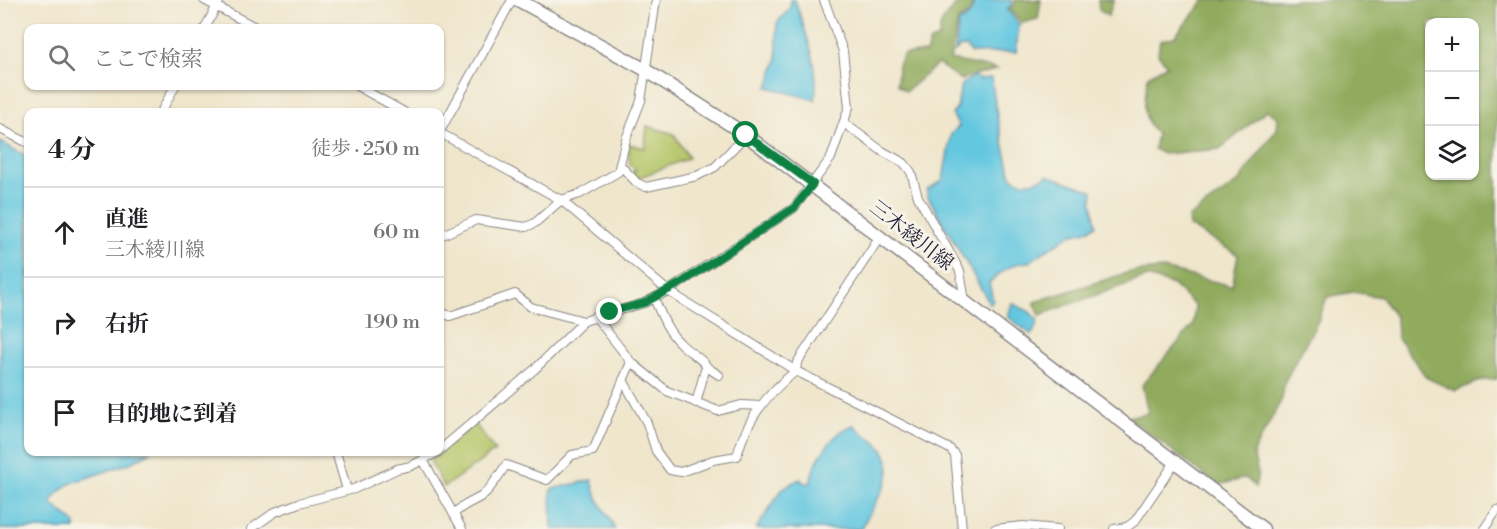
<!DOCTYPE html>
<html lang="ja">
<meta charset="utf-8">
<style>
:root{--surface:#fff;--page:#f6f6f6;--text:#202124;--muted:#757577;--line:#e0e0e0}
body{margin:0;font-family:"Libre Bodoni","Noto Serif JP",serif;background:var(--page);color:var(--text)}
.controls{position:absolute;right:18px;top:18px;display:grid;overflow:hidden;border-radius:12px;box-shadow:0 2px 4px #0004}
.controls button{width:54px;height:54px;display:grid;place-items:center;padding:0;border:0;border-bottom:2px solid var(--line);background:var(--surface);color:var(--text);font:30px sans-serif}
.stop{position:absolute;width:18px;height:18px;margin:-14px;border:4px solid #0b8043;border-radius:50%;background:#fff}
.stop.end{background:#0b8043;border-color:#fff;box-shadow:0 2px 6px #0008}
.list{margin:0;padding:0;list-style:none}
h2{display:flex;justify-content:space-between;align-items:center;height:78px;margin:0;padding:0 24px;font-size:26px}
h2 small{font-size:20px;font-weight:400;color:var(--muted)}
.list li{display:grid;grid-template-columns:39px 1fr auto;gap:18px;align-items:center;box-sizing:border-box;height:90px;padding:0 24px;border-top:2px solid var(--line)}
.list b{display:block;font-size:22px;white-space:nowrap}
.list p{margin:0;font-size:20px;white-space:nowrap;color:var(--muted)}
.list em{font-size:20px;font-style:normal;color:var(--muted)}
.icon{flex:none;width:33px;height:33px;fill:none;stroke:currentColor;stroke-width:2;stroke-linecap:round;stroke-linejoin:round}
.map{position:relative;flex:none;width:1497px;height:529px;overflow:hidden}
.search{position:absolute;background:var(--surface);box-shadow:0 2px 4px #0004;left:24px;top:24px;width:420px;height:66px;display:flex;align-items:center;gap:15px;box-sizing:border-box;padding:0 21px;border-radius:12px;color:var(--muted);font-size:22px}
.panel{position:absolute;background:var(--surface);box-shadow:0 2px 4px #0004;left:24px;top:108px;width:420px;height:348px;border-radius:12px}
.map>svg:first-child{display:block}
.green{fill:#b6c669;stroke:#6c7452;stroke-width:1.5}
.forest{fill:#90ab5d;stroke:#59664c;stroke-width:1.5;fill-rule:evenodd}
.water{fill:#63c7e0;stroke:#42748e;stroke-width:1.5}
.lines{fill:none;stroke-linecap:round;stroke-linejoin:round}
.street-casing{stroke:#888484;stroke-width:10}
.primary-casing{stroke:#888484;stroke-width:15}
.street{stroke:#fff;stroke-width:8}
.primary{stroke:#fff;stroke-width:12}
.route{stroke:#0b8043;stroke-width:8}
.labels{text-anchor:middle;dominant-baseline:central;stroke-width:6;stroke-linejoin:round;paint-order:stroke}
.street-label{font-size:20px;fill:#22223b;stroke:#f7f3e8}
</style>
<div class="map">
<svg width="1497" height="529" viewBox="0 0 1497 529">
<rect width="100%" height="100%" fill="#f7f3e8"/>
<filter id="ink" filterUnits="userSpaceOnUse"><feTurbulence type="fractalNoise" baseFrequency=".0167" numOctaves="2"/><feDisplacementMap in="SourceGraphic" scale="12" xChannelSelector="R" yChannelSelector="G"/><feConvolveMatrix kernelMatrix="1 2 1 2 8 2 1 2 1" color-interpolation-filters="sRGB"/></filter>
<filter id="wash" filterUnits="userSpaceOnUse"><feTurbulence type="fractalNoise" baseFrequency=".008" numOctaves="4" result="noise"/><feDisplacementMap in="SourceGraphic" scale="24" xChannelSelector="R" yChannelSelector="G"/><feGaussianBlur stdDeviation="1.35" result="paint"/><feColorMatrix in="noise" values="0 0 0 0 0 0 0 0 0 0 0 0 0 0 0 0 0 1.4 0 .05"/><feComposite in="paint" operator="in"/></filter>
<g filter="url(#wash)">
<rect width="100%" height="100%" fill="#efe6cc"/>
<g class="green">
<polygon points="647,126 674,134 689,158 635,179 632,172 636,170 630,165 628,144 645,148"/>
<polygon points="475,424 495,451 444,487 430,461"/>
</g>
<g class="forest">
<path d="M960,0H974L970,13L958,21L950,60L997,69C984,75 973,73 961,80L938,64L906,91L897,85L898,65L904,54L926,53L930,41L939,38C939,19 949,14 960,0Z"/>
<polygon points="1014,0 1041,0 1038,19 1022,23 1009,9 1015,4"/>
<polygon points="1098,0 1114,0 1108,16 1099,10"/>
<path d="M1205,0H1497V379L1483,380L1455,391L1427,378L1397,337L1396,318L1381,297L1353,292L1327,297L1318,321L1285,381L1282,399L1253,453L1258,474L1255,487L1246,478L1218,485L1127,417L1148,413L1142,385L1193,325L1195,306L1173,285L1147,277L1040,315L1034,302L1130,272L1163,269L1232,286L1238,255L1189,226L1188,218L1238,182L1277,129L1278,118L1267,110L1220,149L1164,154L1154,149L1157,134C1139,116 1145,100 1148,76L1167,65L1158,54L1160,40L1174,37ZM1430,22H1474V176H1430Z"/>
</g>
<g class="water">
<path d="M790,0H795C805,34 820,63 815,100L768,87L777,60V23L790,8Z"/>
<path d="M975,0H1011L1012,4L1007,9L1019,24L1016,52L971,53L966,47H960L955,52L959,22C972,17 971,11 975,0Z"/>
<path d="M974,76L978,79L991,78L998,121L1011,176C1022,186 1036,183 1047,175L1093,191L1092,201L1096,225L1086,231L1070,235L1029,262C1015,261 999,273 989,283L993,300L990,304L927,195V190L943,180L951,134L959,126L952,114L957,108L961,85Z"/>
<polygon points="0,142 28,157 28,452 151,452 130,463 69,484 54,497 52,504 75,523 75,529 0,529"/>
<polygon points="1012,303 1030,312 1038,321 1032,335 1008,317"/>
<path d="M854,425C863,436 875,438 883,450C902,479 870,503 862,529H756L783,488L800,479L804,483H811C811,463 835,430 854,425Z"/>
<path d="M592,480C595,501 607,511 615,529H552L551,489Z"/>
</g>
</g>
<g filter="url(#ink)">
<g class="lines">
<defs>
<g id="street">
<polyline points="204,0 257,28"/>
<polyline points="205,28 220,0"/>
<polyline points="357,86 404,112"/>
<polyline points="161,112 175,86"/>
<polyline points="844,123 882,151 904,163 911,172 918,197 960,271 965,302"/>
<polyline points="0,129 28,143"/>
<polyline points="440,131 512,0"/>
<path d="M440,133L561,200L668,291L796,371C767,393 746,421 737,456L713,460L681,472L670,470L656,451L647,423L623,380"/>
<polyline points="621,166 637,183 646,187 697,176 715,167 746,135"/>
<polyline points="440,236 476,220 526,227 535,223 561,200 580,194 618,172 626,139 641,101 656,0"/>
<polyline points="880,237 797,363 796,371 950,449 955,455 962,529"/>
<path d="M654,298C661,314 667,331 680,343C689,353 700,356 708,368"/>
<polyline points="440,312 450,316 515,294 531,307 584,321"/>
<polyline points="595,316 631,362 667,391 718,411 741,405 761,406"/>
<polyline points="696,403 705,370 708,368 719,375"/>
<polyline points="440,450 535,369 584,321 644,303 668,291 794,208 831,158 849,107 843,51 824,0"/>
<polyline points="336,452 347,490"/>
<polyline points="423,460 462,529"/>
<path d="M454,514C463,504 471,503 482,496C492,488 499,475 506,465L547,480L572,455L593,451L631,362"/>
<polyline points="251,529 275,512 299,503 354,489 397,469 411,466 438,452"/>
<polyline points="995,529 1023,526 1058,529"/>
<polyline points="1114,529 1127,527 1135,521 1175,462"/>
<polyline points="1484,529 1497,510"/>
</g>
<polyline id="primary" points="518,0 644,69 746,135 1263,529"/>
</defs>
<use href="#street" class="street-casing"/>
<use href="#primary" class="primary-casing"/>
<use href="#street" class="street"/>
<use href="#primary" class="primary"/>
</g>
</g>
<g class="lines" filter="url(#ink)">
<polyline class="route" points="610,312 644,303 681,283 794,208 813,184 746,135"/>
</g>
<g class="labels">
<g class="street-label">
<text transform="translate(911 236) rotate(38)">三木綾川線</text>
</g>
</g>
</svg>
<div class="controls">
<button>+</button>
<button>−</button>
<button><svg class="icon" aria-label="layers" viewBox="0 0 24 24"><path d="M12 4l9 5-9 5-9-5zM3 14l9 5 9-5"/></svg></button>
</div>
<div class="stop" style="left:746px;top:135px"></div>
<div class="stop end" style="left:610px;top:312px"></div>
<div class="search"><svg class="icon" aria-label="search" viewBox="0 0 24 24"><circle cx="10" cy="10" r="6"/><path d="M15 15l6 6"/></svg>ここで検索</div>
<section class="panel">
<h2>4 分<small>徒歩 · 250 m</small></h2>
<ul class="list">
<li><svg class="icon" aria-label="ahead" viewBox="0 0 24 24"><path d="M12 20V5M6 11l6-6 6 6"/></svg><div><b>直進</b><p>三木綾川線</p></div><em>60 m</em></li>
<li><svg class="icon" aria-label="right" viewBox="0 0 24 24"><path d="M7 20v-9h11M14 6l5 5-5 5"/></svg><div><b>右折</b></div><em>190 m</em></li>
<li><svg class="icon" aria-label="arrive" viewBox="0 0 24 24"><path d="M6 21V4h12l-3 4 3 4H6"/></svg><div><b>目的地に到着</b></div></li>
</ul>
</section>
</div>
